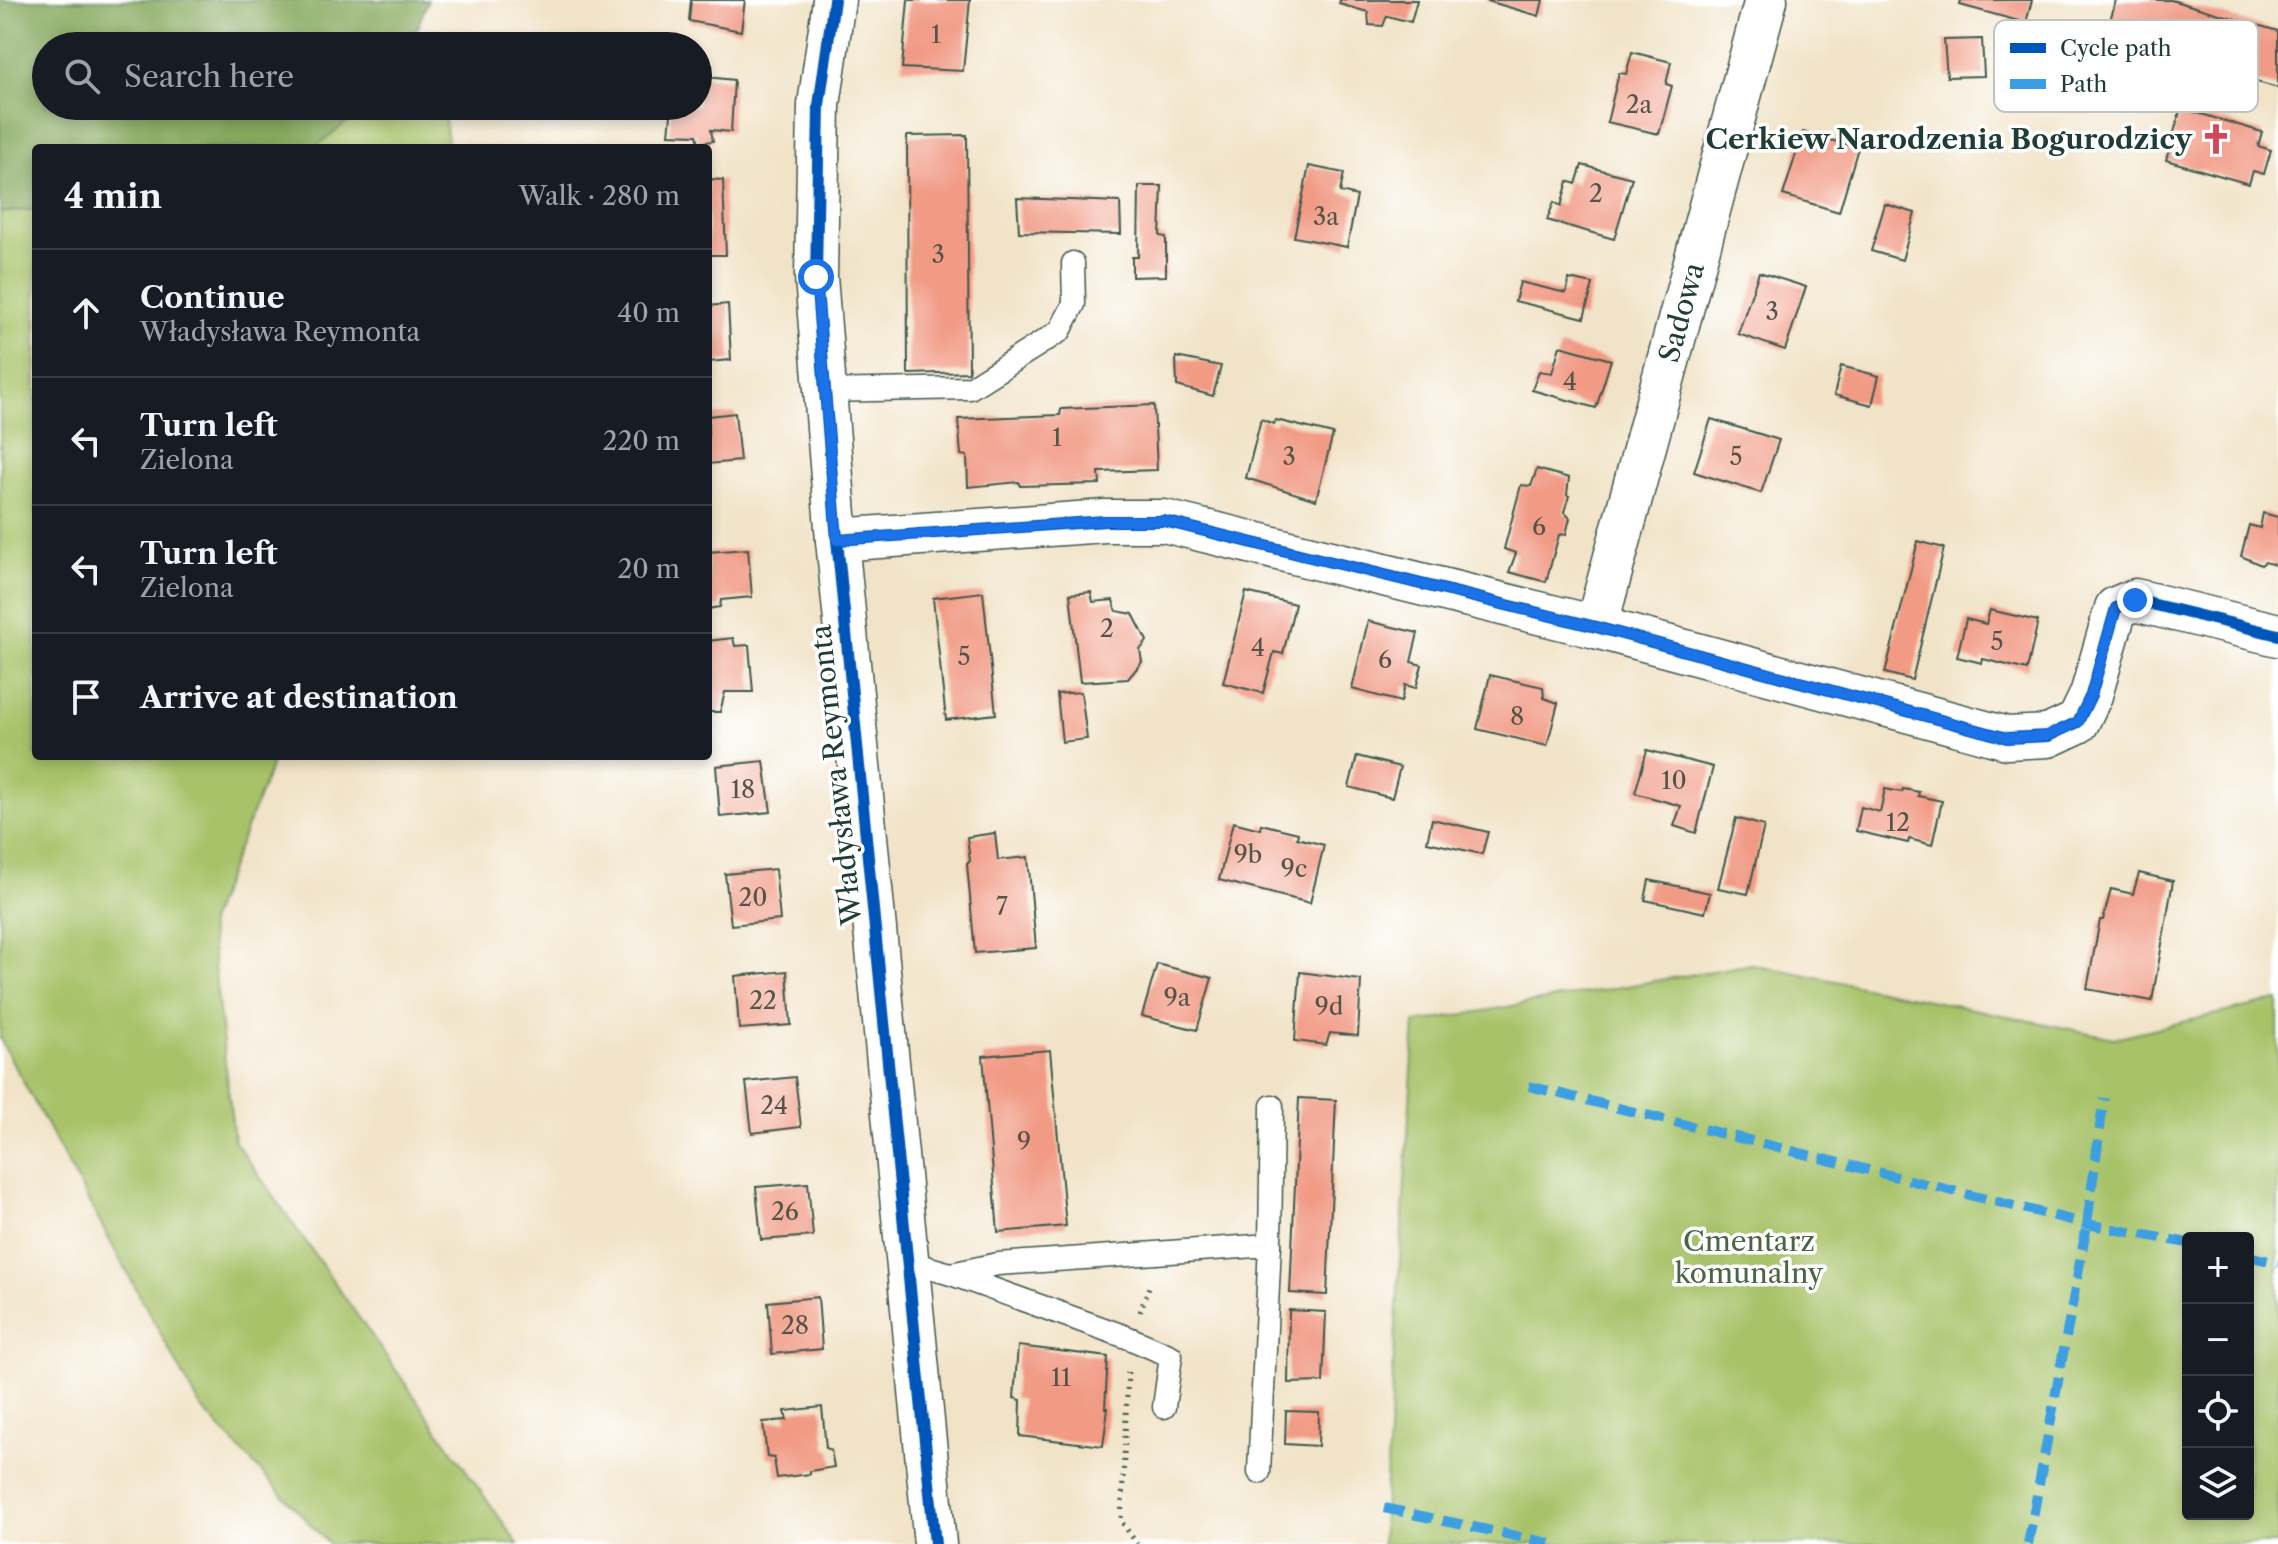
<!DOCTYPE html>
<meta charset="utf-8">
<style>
:root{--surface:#171b24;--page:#242831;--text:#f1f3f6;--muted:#9ea1a6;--line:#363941}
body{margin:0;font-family:"Libre Caslon Text",serif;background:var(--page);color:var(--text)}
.controls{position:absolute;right:24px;bottom:24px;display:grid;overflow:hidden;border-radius:8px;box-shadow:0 4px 12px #0003}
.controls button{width:72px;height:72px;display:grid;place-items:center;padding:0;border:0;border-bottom:2px solid var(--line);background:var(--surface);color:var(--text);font:40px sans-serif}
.stop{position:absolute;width:24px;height:24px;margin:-18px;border:6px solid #1a73e8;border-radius:50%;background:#fff}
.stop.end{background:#1a73e8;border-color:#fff;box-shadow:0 2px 8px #0008}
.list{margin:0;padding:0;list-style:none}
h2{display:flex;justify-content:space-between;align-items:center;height:104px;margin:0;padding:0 32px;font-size:34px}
h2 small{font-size:26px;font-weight:400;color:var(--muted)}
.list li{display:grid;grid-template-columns:52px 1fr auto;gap:24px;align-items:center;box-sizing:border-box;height:128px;padding:0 32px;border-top:2px solid var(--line)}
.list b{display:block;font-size:30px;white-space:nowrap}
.list p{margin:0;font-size:26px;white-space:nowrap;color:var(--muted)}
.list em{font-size:26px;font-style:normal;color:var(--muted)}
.icon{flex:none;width:44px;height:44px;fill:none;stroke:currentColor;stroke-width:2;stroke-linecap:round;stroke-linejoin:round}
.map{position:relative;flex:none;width:2278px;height:1544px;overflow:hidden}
.search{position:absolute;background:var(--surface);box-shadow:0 4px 12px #0003;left:32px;top:32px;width:680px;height:88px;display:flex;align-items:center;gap:20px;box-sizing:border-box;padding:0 28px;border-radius:44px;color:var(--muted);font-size:30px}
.panel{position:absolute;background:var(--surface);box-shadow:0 4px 12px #0003;left:32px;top:144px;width:680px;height:616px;border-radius:8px}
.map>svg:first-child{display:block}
.green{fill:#a7c269;stroke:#63804e;stroke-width:2;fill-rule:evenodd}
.forest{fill:#85a85d;stroke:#527248;stroke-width:2}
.building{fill:#f19a84}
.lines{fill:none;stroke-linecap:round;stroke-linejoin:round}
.lane-casing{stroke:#3e564a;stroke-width:25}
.street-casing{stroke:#3e564a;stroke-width:45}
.path{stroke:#3e564a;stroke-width:5;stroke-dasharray:2 6;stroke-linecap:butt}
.lane{stroke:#fff;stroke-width:22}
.street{stroke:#fff;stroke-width:42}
.quiet{stroke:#3c9ee2;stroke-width:10;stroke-dasharray:20 10;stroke-linecap:butt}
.cycleway-casing{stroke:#fff;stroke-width:17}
.cycleway{stroke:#0057b8;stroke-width:12}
.route{stroke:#1a73e8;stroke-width:10}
.labels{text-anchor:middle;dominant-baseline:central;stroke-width:7;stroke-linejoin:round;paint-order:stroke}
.number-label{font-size:24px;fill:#545448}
.poi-label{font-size:28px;font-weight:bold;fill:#1f3d34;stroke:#fff;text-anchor:end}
.street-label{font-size:28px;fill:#1f3d34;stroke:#fff}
.park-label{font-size:28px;fill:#486544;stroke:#fff}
.key{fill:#fff;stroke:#bcc5c2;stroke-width:2}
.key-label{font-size:22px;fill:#1f3d34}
</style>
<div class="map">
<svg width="2278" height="1544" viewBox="0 0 2278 1544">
<rect width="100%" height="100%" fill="#fff"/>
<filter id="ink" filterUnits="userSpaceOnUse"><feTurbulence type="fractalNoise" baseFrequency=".0125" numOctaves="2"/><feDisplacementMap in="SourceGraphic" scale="16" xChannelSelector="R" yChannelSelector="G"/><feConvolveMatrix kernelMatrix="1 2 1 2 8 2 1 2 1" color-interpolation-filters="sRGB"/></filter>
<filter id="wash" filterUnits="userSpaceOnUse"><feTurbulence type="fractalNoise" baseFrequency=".006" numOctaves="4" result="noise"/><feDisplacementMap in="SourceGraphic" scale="32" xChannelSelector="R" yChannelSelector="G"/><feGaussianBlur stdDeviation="1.8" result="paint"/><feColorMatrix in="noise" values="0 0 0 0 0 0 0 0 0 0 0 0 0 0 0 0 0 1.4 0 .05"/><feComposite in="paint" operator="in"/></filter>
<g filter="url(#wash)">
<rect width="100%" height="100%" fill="#f1e3c7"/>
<g class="green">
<polygon points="0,18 36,148 36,756 275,756 209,922 234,1140 518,1544 329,1544 201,1408 0,1039"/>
<polygon points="354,106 443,106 449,148 265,148"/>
<path d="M1752,964L2114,1038L2278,1000V1544H1382L1415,1023ZM2248,1238V1514H2188V1238Z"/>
</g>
<polygon class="forest" points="0,0 428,0 410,46 46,46 46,106 367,106 314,148 36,148 36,209 0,213"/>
<g id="blocks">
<g class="building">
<polygon points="691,0 745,0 741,31 689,21"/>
<polygon points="908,0 970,0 963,71 902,68"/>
<polygon points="1340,0 1417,0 1411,22 1387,16 1383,26 1369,25 1368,12 1339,4"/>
<polygon points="1484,0 1543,0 1539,16"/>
<polygon points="1961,0 2032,0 2026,23 1960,5"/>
<polygon points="2116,0 2171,0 2278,31 2278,88 2197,65 2194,74 2138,59 2131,83 2095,72"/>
<polygon points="1982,39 1984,76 1947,77 1944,40"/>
<polygon points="1632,52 1671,62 1666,84 1672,86 1659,134 1607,122 1619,73 1626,74"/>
<polygon points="698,76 734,80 731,132 711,130 713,141 699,143 697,135 669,134 672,106 698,106"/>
<polygon points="2181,108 2262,132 2258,146 2271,150 2264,174 2253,171 2249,184 2166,160"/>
<polygon points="1803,132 1858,148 1839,212 1783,195"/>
<polygon points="967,135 969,372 908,374 907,136"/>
<polygon points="1582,165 1632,178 1614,239 1547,220 1554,202 1561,206 1568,181 1576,184"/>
<polygon points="1309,166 1344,173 1340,192 1357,196 1347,247 1294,237"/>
<polygon points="708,179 723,180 726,255 708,255"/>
<polygon points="1139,186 1162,186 1160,236 1166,237 1166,276 1132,277 1132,257 1138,257"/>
<polygon points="1017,198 1120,202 1121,234 1019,232"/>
<polygon points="1885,204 1915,213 1902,260 1871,251"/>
<polygon points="1759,272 1806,287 1785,350 1738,334"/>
<polygon points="1569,279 1593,284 1584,318 1515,301 1520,282 1566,293"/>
<polygon points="728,304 731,360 708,362 708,306"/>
<polygon points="1560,346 1611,360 1596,408 1532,390 1539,371 1552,373"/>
<polygon points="1176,357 1221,366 1213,396 1177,386"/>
<polygon points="1841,366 1879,376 1872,405 1834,395"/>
<polygon points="1154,405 1157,470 1099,472 1100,484 1020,486 1019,482 968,487 967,456 961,455 958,419 1060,415 1061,409"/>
<polygon points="735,413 740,461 708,464 708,416"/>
<polygon points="1261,419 1274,424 1276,420 1333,434 1316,500 1246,478"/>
<polygon points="1711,419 1779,440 1761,493 1694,472"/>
<polygon points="1537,469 1569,478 1567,495 1569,496 1564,512 1570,518 1566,534 1559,535 1546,582 1509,572 1516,553 1504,549 1521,485 1531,486"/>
<polygon points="2263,513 2278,517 2278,566 2265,562 2261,565 2241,556 2249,525 2260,528"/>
<polygon points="1918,541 1944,548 1912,680 1885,673"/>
<polygon points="748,549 752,597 721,600 720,607 708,609 708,552"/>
<polygon points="983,592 996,714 946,720 933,598"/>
<polygon points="1091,592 1093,602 1113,600 1116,611 1133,614 1147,641 1140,650 1142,662 1128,679 1080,682 1070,594"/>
<polygon points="1246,592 1295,604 1283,654 1274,652 1263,693 1223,683"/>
<polygon points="1990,610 2038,621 2027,670 1983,659 1982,663 1957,657 1966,619 1986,624"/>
<polygon points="1368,621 1418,633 1411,662 1422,665 1416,688 1405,685 1401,702 1352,689"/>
<polygon points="733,638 735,646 749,645 753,692 725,692 720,712 708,712 708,641"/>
<polygon points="1490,675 1543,687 1544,698 1558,703 1547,746 1477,729"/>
<polygon points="1081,692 1087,739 1062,742 1057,694"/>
<polygon points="1647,750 1713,767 1696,833 1674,826 1681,806 1635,793"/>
<polygon points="1357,756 1400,767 1392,798 1349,787"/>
<polygon points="764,761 771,812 720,817 716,766"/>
<polygon points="1885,789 1902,792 1903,789 1919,792 1918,796 1942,801 1932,845 1909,839 1908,843 1856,831 1861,807 1880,812"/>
<polygon points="1736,818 1764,826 1748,894 1718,888"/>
<polygon points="1432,819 1488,832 1482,854 1427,842"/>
<polygon points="1233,822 1260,829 1261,824 1298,833 1297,838 1324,845 1310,903 1219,880"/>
<polygon points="995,833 998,860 1028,857 1036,948 975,953 967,864 970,861 967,837"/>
<polygon points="775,869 780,920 731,925 725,874"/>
<polygon points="2139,873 2173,881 2152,1001 2087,989 2100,920 2103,920 2111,889 2133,894"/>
<polygon points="1649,880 1710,893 1705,913 1645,900"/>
<polygon points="1157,964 1212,978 1197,1030 1142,1016"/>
<polygon points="787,971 791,1025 739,1029 735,976"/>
<polygon points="1300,972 1361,980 1358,1036 1330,1033 1326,1045 1295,1041"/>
<polygon points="1050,1050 1066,1226 998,1232 983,1056"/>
<polygon points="795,1077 801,1127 752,1133 746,1082"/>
<polygon points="1299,1098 1336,1100 1327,1295 1290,1293"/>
<polygon points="808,1183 813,1236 761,1240 756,1187"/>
<polygon points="818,1297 822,1349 772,1354 768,1302"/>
<polygon points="1289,1310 1326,1312 1323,1382 1288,1383"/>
<polygon points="1018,1346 1108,1357 1105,1408 1108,1408 1103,1446 1020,1436 1021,1400 1014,1398"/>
<polygon points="822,1407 826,1448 831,1450 834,1467 810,1471 810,1474 777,1478 774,1458 767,1457 763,1422 787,1420 785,1411"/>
<polygon points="1286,1411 1319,1412 1318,1446 1285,1444"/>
</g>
</g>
</g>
<g filter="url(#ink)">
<use href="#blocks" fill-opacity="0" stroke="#3e564a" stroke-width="2"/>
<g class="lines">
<defs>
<g id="lane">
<polyline points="825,391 970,388 1060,331 1074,304 1073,263"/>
<polyline points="908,1262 951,1274 1129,1338 1171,1356 1164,1407"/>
<polyline points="951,1274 998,1264 1270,1245 1272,1106"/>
<polyline points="1259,1472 1270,1245"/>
</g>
<g id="street">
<polyline points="834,0 819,105 816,277 837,540 935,1544"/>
<polyline points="837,540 1105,521 1164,521 1596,627 2007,738 2048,736 2078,722 2091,695 2116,608 2135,600 2278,635"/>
<path id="s1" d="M1596,627L1766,0"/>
</g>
</defs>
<use href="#lane" class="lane-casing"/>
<use href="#street" class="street-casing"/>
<g class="path">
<polyline points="1140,1312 1150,1284"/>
<polyline points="1128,1372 1121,1521 1137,1544"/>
</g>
<use href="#lane" class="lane"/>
<use href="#street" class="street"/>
<g class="quiet">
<polyline points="1529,1086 2087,1224 2188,1243"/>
<polyline points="2248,1256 2278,1263"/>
<polyline points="1384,1508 1553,1544"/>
<polyline points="2028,1544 2087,1224 2104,1098"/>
</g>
<defs>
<g id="cycleway">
<polyline points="834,0 819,105 816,277 837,540 935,1544"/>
<polyline points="837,540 1105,521 1164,521 1596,627 2007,738 2048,736 2078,722 2091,695 2116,608 2135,600 2278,635"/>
</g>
</defs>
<use href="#cycleway" class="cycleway-casing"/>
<use href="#cycleway" class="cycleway"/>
</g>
</g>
<g class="lines" filter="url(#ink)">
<polyline class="route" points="816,277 837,540 1105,521 1164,521 1596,627 2007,738 2048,736 2078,722 2091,695 2116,608 2135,600"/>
</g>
<defs>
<symbol id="church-bare" viewBox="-9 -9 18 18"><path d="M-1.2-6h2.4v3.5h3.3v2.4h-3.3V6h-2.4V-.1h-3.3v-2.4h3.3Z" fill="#d1495b" stroke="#fff" stroke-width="2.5" paint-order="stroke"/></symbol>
</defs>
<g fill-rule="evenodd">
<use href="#church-bare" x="2194" y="117" width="44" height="44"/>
</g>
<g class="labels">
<g class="number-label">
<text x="936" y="34">1</text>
<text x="1639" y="104">2a</text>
<text x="1596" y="193">2</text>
<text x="1326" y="216">3a</text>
<text x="938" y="254">3</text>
<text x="1772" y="311">3</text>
<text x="1570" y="381">4</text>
<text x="1057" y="437">1</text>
<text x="1289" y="456">3</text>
<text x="1736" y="456">5</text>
<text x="1539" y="526">6</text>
<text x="1107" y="628">2</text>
<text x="1997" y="641">5</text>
<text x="1258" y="647">4</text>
<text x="964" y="656">5</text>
<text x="1385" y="659">6</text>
<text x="1517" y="716">8</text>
<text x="1674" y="780">10</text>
<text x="743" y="789">18</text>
<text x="1898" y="822">12</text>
<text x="1248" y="854">9b</text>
<text x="1294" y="868">9c</text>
<text x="753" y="897">20</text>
<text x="1002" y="906">7</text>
<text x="1177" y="997">9a</text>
<text x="763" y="1000">22</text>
<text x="1329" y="1006">9d</text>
<text x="774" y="1105">24</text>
<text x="1024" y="1141">9</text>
<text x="785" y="1211">26</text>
<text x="795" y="1325">28</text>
<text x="1061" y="1377">11</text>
</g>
<g class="poi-label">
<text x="2192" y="139">Cerkiew Narodzenia Bogurodzicy</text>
</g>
<g class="street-label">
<text stroke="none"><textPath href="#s1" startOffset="326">Sadowa</textPath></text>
<text transform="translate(836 775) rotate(-96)">Władysława Reymonta</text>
</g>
<g class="park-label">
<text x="1749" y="1241">Cmentarz<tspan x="1749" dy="32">komunalny</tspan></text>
</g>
</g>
<rect x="1994" y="20" width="264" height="92" rx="12" class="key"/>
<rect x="2010" y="43" width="36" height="10" fill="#0057b8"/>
<rect x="2010" y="79" width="36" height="10" fill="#3c9ee2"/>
<g class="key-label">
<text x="2060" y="56">Cycle path</text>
<text x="2060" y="92">Path</text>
</g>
</svg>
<div class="controls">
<button>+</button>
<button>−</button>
<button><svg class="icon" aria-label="locate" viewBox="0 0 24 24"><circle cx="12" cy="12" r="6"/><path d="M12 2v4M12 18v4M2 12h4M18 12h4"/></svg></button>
<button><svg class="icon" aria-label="layers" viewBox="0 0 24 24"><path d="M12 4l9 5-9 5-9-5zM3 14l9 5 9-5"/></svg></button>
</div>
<div class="stop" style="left:816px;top:277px"></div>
<div class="stop end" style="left:2135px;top:600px"></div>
<div class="search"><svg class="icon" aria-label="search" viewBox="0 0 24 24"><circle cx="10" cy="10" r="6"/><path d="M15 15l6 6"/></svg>Search here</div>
<section class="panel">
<h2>4 min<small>Walk · 280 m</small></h2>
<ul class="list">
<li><svg class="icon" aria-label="ahead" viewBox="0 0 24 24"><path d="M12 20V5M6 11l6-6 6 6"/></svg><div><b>Continue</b><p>Władysława Reymonta</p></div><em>40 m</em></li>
<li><svg class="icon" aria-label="left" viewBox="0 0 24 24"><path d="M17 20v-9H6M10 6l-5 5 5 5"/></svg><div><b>Turn left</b><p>Zielona</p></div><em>220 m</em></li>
<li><svg class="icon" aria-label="left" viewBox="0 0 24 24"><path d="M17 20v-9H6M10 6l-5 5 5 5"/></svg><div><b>Turn left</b><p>Zielona</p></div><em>20 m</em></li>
<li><svg class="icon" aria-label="arrive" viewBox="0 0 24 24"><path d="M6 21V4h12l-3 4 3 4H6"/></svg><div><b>Arrive at destination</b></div></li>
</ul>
</section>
</div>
